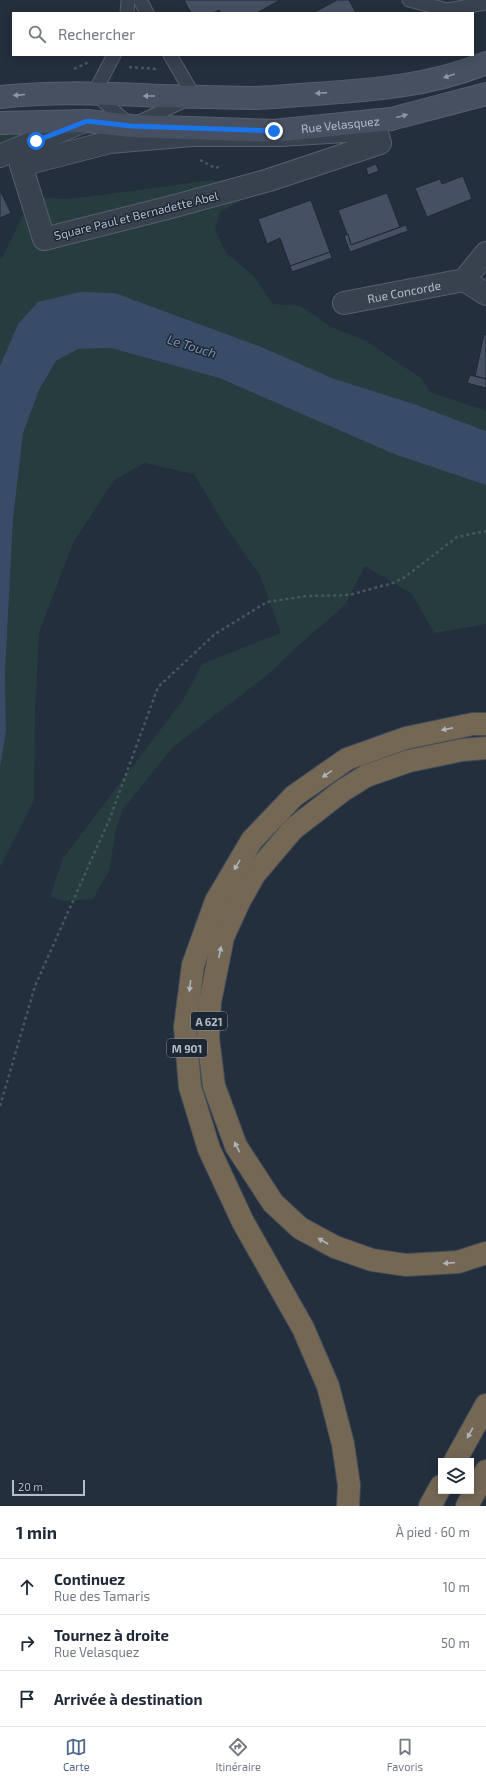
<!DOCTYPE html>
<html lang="fr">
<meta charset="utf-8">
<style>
:root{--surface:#fff;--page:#f2f2f3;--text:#1f2937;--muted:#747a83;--line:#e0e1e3;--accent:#4f688e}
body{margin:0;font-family:"Exo 2",sans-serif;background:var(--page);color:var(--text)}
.controls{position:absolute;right:12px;bottom:12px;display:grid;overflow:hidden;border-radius:0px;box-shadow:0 2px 10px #0003}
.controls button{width:36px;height:36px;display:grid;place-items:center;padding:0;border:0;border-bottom:1px solid var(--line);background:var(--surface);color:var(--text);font:20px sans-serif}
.scale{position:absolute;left:12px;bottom:10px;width:73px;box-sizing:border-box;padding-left:4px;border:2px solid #b4bcc9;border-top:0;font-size:11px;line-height:14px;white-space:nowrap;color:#b4bcc9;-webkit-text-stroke:3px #1d2633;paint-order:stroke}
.stop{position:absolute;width:12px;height:12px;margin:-9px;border:3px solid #1a73e8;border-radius:50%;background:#fff}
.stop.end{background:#1a73e8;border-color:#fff;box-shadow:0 1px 4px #0008}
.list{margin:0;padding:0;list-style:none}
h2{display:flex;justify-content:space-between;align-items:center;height:52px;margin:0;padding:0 16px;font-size:17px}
h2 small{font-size:13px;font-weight:400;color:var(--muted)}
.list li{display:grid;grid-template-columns:26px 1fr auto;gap:12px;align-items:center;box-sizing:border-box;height:56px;padding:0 16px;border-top:1px solid var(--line)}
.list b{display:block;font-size:15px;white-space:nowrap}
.list p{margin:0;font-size:13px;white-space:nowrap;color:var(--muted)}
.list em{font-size:13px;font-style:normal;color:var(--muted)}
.icon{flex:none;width:22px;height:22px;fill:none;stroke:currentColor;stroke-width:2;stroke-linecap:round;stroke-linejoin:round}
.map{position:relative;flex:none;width:486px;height:1506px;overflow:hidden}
.search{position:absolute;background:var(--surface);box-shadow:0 2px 10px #0003;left:12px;right:12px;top:12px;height:44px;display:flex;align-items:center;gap:10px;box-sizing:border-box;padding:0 14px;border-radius:0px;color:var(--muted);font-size:15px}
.sheet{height:220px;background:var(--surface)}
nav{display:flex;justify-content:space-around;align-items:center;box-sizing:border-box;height:56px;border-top:1px solid var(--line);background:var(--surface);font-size:11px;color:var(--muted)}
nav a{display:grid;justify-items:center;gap:2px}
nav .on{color:var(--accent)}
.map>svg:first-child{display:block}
.green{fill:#263c3f}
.water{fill:#394c67}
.building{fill:#455162;stroke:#1f2835}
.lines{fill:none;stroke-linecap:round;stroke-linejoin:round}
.lane-casing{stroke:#565f6c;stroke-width:15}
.street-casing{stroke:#565f6c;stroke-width:24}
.secondary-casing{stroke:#565f6c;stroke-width:24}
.highway-casing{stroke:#434c59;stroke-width:24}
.path{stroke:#44595c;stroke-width:2.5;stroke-dasharray:3 3;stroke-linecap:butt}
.lane{stroke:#38414e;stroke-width:13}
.street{stroke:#38414e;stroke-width:22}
.secondary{stroke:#465061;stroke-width:22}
.highway{stroke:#746855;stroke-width:22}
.oneway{fill:#8e96a5}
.oneway2{fill:#aeb4bd}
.route{stroke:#1a73e8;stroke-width:5}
.labels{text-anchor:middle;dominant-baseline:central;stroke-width:3;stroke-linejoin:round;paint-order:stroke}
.shield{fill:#1d2633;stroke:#878f9c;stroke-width:1}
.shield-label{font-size:11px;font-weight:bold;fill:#b4bcc9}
.street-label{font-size:12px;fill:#b4bcc9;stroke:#1d2633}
.water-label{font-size:13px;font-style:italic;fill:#7c92b1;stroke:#1d2633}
</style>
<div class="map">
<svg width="486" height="1506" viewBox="0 0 486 1506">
<rect width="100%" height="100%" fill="#242f3e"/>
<g class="green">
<polygon points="0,131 34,132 0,148"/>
<polygon points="212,180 234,186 242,200 220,212 215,230 227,254 253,275 273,304 301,306 331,327 366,341 422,379 430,392 486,411 486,431 414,404 332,378 264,348 115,293 18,324 0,366 0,258 3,256 24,213 43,198 71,199"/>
<polygon points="111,348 219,378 394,454 486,485 486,624 434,633 412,594 365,566 345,605 298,646 265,677 173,747 123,809 116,829 109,871 93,899 63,901 50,897 63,858 183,700 202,664 281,633 260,575 224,524 194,474 145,463 114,480 74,541 39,632 35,714 34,800 0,867 0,768 6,732 5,673 13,520 23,433 39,390 56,361 78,349"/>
</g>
<polygon class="water" points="80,292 115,293 264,348 332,378 414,404 486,431 486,485 394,454 219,378 111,348 78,349 56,361 39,390 23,433 13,520 5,673 6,732 0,768 0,366 18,324 38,302"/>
<g class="building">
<polygon points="184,0 280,0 257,13 221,13 219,10 213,13 191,13"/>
<polygon points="337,0 349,0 356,13 313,13"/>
<polygon points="376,164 379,171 368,175 366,168"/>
<polygon points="463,176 472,199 427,217 415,188 440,179 442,184"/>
<polygon points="0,190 11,213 0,218"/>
<polygon points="387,193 400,227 351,245 338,210"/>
<polygon points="311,200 330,252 290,266 280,238 267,244 258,219"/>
<polygon points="406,225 408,231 350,252 344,236 348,234 351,245"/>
<polygon points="330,252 332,258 292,272 290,266"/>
<polygon points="484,334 486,335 486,379 475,376"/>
<polygon points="470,375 486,379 486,388 467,383"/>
</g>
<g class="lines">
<defs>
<g id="lane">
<polyline points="140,0 147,13"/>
<polyline points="409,0 447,10 486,3"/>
<polyline points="127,13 128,0"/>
<polyline points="114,55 94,93 131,126 194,96 170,55"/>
</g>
<g id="street">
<polygon points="376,129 380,143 269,180 171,207 44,239 21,165 110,142 192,135 281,135"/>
<polyline points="0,156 82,122"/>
<polyline points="464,280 486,294"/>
<path id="s1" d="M344,303L464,280L486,253"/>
</g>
<g id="secondary">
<path d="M0,97C48,92 92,93 140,95C178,97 217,97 255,98L274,97C346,91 418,91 486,63"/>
<path id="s2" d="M0,123L87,121L131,126L274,131L391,119L486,94"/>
</g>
<g id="highway">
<polyline points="486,748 462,750 409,761 366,776 342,791 293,829 254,875 239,902 223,937 210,1002 208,1038 214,1086 236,1146 273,1203 300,1228 335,1247 372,1260 406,1265 458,1262 486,1253"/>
<polyline points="455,1461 486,1405"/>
<polyline points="348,1506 349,1485 343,1444 328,1386 303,1328 243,1222 209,1149 190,1087 185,1027 193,965 216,901 252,840 294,796 347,759 406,738 473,724 486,724"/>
<polyline points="430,1506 441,1486"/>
<polyline points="467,1506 486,1471"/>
</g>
</defs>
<use href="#lane" class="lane-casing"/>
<use href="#street" class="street-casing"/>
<use href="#secondary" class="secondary-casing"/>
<use href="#highway" class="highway-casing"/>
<g class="path">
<polyline points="129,67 156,69"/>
<polyline points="74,69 89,62"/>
<polyline points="200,160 215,168 222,166"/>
<polyline points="0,1106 35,986 110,818 158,687 215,634 267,602 307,596 349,595 393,583 405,577 457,537 486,531"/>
</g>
<use href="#lane" class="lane"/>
<use href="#street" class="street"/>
<use href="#secondary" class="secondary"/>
<use href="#highway" class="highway"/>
</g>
<defs><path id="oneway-solid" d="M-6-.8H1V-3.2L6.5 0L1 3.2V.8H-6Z"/></defs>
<g class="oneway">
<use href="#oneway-solid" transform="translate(449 76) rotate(161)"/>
<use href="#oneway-solid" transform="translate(321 93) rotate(176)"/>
<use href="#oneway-solid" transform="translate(19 95) rotate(175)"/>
<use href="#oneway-solid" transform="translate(149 96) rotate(-180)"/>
<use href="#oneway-solid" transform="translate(402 116) rotate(-15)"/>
</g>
<g class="oneway2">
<use href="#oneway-solid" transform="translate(447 729) rotate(169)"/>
<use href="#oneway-solid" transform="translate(327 774) rotate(145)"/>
<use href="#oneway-solid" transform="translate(237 865) rotate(121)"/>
<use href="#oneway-solid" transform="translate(220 952) rotate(-79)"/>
<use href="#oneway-solid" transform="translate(190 986) rotate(97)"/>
<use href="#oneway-solid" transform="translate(237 1147) rotate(-117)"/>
<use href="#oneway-solid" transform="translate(323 1241) rotate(-150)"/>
<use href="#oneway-solid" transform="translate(449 1263) rotate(176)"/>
<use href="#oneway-solid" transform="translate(470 1433) rotate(119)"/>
</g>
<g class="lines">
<polyline class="route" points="36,141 87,121 131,126 274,131"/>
</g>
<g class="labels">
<g class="shield">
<rect x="191" y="1012" width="36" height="18" rx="3"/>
<rect x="167" y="1039" width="40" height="18" rx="3"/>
</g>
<g class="shield-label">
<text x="209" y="1021">A 621</text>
<text x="187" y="1048">M 901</text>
</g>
<g class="street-label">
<text stroke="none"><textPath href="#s2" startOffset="341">Rue Velasquez</textPath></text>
<text transform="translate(136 215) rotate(-14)">Square Paul et Bernadette Abel</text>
<text stroke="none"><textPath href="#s1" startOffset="61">Rue Concorde</textPath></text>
</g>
<g class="water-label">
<text transform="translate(192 346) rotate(17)">Le Touch</text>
</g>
</g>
</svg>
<div class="controls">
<button><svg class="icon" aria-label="layers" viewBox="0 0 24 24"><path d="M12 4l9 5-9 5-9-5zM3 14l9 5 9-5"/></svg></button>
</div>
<div class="scale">20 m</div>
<div class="stop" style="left:36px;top:141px"></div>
<div class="stop end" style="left:274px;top:131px"></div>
<div class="search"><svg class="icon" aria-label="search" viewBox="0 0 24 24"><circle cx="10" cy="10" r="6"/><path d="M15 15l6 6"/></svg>Rechercher</div>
</div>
<section class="sheet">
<h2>1 min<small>À pied · 60 m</small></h2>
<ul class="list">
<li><svg class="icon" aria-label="ahead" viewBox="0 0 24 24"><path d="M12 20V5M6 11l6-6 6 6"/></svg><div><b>Continuez</b><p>Rue des Tamaris</p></div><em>10 m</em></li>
<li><svg class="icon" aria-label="right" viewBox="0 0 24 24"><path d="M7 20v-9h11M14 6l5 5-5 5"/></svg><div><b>Tournez à droite</b><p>Rue Velasquez</p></div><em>50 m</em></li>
<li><svg class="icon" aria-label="arrive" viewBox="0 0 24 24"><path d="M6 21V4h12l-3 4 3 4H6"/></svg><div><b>Arrivée à destination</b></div></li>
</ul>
</section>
<nav>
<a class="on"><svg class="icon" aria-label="map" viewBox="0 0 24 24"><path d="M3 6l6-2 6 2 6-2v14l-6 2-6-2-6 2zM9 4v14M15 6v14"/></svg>Carte</a>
<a><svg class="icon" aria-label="directions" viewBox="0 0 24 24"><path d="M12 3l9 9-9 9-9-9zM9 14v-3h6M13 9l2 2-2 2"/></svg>Itinéraire</a>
<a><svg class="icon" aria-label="saved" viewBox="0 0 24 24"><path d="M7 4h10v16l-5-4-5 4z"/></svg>Favoris</a>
</nav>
